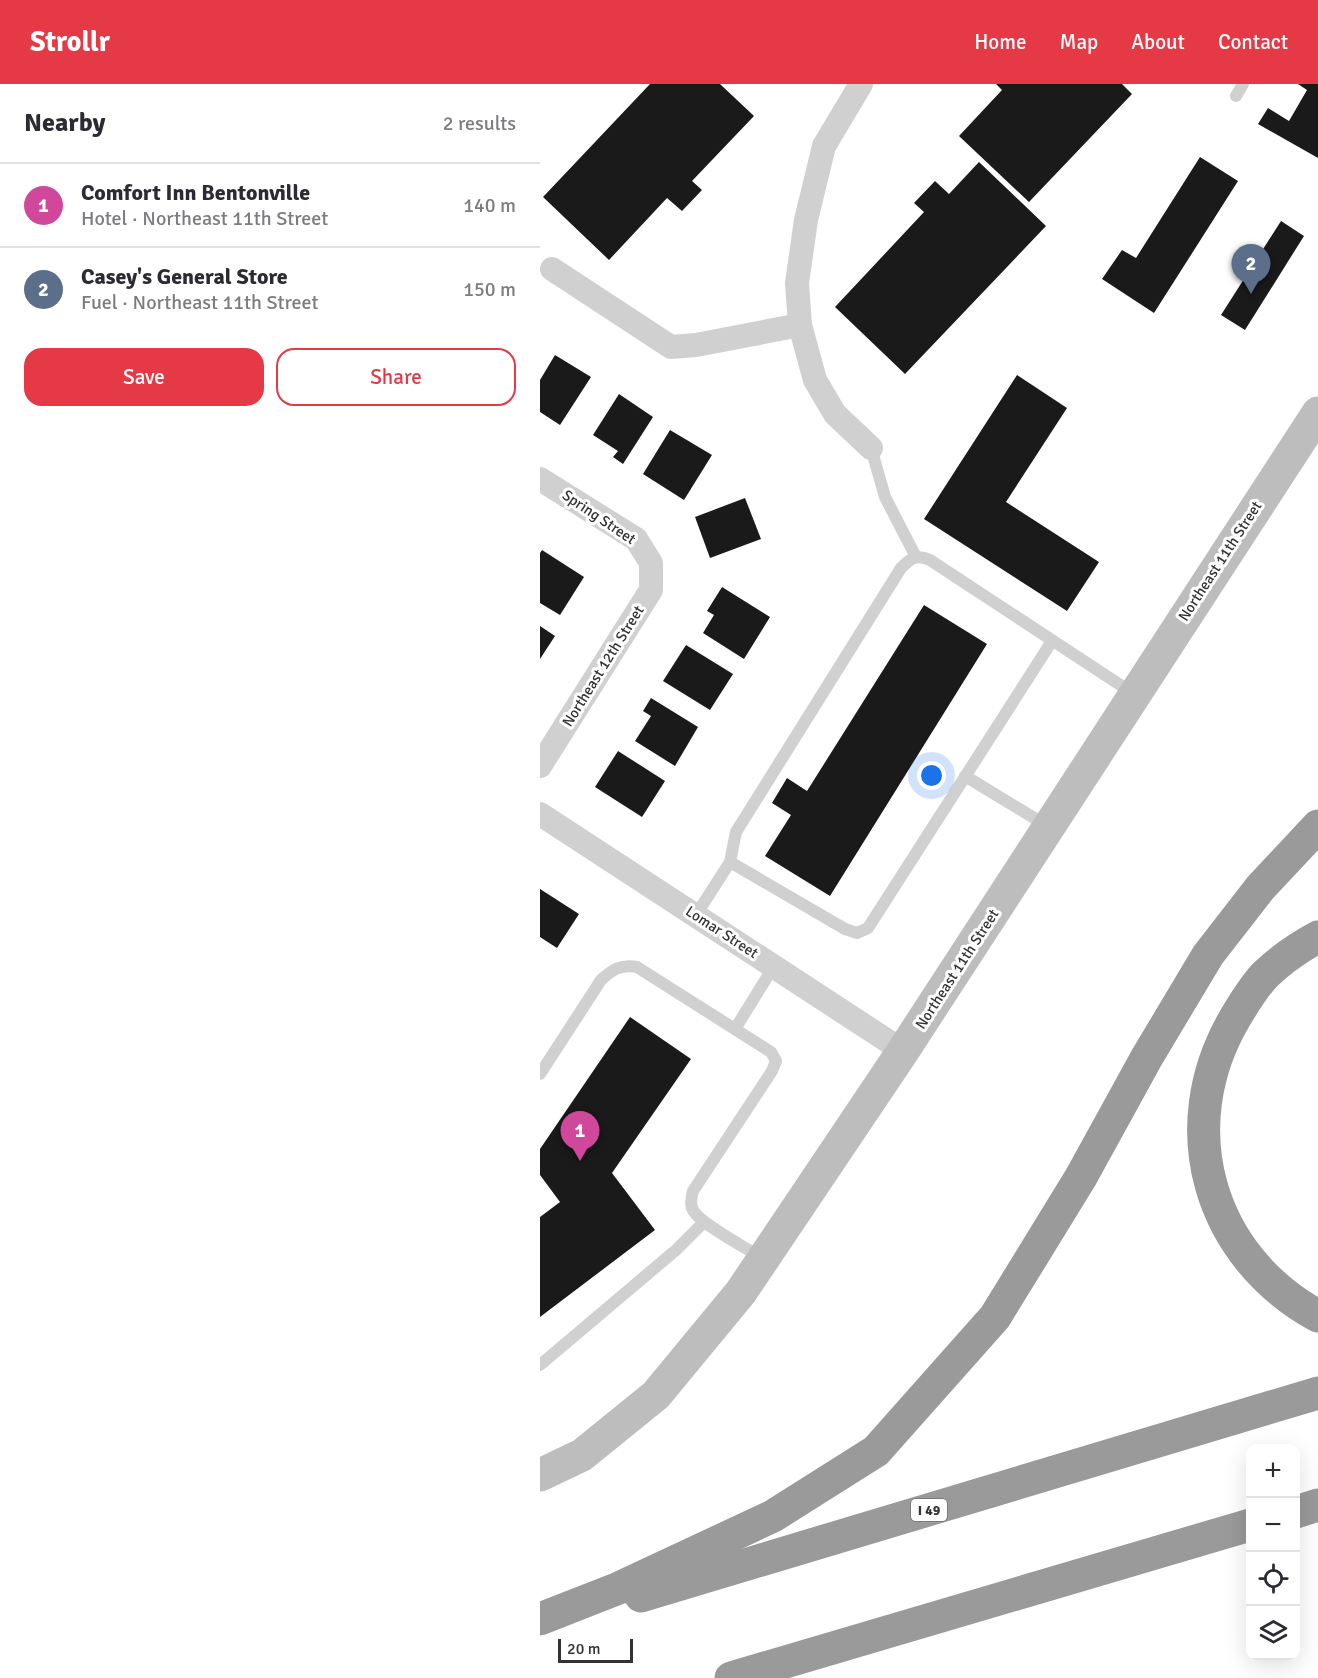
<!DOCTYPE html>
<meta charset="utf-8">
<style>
:root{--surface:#fff;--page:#f2f2f3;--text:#2b2b33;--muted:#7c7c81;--line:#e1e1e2;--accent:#e63946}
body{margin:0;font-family:Signika,sans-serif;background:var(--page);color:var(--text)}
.controls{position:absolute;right:18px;bottom:18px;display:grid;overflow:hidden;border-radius:12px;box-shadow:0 6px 24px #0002}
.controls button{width:54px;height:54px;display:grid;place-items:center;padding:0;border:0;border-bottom:2px solid var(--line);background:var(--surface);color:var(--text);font:30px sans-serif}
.scale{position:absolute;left:18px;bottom:15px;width:75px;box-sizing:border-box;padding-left:6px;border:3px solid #333;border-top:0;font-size:16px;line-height:21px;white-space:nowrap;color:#333;-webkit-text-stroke:4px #fff;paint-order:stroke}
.you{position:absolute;left:392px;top:692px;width:21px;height:21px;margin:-15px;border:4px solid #fff;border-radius:50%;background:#1a73e8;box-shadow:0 0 0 9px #1a73e833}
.badge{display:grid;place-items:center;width:39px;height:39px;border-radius:50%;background:var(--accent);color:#fff;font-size:20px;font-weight:700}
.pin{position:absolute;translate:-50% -50px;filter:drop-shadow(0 2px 3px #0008)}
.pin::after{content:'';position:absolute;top:32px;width:21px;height:18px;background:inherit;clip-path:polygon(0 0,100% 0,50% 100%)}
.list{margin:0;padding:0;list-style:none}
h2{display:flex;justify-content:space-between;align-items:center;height:78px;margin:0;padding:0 24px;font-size:26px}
h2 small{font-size:20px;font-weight:400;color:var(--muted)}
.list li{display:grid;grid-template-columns:39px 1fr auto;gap:18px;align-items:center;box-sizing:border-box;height:84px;padding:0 24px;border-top:2px solid var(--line)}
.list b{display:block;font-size:22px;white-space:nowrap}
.list p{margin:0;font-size:20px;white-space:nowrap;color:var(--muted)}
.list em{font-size:20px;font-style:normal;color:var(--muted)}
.actions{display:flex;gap:12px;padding:18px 24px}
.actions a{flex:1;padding:14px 0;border:2px solid var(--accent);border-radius:18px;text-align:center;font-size:21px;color:var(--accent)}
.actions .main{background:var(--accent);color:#fff}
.icon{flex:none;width:33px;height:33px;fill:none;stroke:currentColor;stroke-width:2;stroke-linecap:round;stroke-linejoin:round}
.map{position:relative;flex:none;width:778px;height:1594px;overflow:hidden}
header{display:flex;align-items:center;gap:36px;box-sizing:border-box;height:84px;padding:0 30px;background:var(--accent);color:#fff}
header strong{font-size:28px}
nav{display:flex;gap:33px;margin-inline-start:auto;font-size:21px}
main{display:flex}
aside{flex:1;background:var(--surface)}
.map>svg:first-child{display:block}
.building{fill:#1a1a1a}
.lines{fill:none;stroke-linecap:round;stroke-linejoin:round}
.lane{stroke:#d0d0d0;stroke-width:12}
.street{stroke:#d0d0d0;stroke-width:24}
.secondary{stroke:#bdbdbd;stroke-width:33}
.highway{stroke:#9a9a9a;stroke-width:33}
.labels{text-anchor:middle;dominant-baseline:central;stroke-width:6;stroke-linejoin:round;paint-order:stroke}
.shield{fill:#fff;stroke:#707070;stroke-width:1.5}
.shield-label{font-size:14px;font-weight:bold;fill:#333}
.street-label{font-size:15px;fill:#333;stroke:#fff}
</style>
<header>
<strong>Strollr</strong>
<nav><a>Home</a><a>Map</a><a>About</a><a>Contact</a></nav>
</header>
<main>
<aside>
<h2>Nearby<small>2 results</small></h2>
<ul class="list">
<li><span class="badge" style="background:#d1479c">1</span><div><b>Comfort Inn Bentonville</b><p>Hotel · Northeast 11th Street</p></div><em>140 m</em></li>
<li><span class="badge" style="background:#5c6f8a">2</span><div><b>Casey's General Store</b><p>Fuel · Northeast 11th Street</p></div><em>150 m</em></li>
</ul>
<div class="actions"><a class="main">Save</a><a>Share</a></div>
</aside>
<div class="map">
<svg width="778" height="1594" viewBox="0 0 778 1594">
<rect width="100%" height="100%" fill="#fff"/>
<g class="building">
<polygon points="110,0 180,0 214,32 152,97 162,106 142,127 127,114 69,176 3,113"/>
<polygon points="456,0 582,0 592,10 489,118 419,52 462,6"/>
<polygon points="758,0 778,0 778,74 718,40 728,24 749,37 767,6"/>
<polygon points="660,73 698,97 614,229 562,195 582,166 596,174"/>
<polygon points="439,78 506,142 365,290 295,223 384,128 374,119 395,97 409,110"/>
<polygon points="741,137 764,152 705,246 681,231"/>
<polygon points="15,271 51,293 20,341 0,328 0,296"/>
<polygon points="477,291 527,324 466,418 559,478 527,527 384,435"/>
<polygon points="79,310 113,333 83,380 73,373 78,367 53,351"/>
<polygon points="130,346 172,371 144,416 103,390"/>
<polygon points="205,414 221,455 170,474 155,433"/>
<polygon points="2,466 44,493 20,531 0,519 0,469"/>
<polygon points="182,503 230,533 204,575 163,549 174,531 167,527"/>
<polygon points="384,521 447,560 290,812 225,772 251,731 232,719 247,694 267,707"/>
<polygon points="0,542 15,552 0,575"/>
<polygon points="146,561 193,590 170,626 123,597"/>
<polygon points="111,614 158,643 135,682 95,657 111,632 103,627"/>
<polygon points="78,667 125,697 102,733 55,703"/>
<polygon points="0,805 39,830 17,864 0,853"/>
<polygon points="90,933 151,975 72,1089 115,1146 0,1233 0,1133 20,1118 0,1091 0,1065"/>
</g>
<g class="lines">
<g class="lane">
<polyline points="696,12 703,0"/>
<polyline points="331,364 345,413 376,473"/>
<polyline points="425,692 509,743"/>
<polyline points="190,778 305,845 317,849 328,844 512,557"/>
<path d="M156,831L190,778L196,748L361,484C371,474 376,470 390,476L594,610"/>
<polyline points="195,945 234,882"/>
<path d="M0,990L61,896C73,885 81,880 97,883L231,968L236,977L232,987L153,1107C151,1114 149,1123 155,1129C165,1142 206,1164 222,1174"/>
<polyline points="0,1281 136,1166 164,1138"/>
</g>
<g class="street">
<polyline points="321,0 284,62 266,136 257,199 260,241 275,296 295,330 331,364"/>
<polyline points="12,185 131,263 156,261 260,241"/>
<polyline points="0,395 96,455 111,479 111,506 0,682"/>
<polyline points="0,730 363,967"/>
</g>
<polyline class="secondary" points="0,1391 42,1371 116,1311 201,1208 363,967 778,329"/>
<g class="highway">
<path d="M778,853C759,863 742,875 726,890C714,902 704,919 695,934C631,1043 668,1172 778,1232"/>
<polyline points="756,1428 778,1421"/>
<polyline points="101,1512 778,1309"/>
<polyline points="0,1535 79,1504 233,1432 336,1367 455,1233 541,1093 607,973 668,871 720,804 778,742"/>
<polyline points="191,1594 710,1441"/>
</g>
</g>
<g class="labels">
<rect class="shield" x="371" y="1415" width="36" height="22" rx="4.5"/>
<g class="shield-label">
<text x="389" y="1426">I 49</text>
</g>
<g class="street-label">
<text transform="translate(59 433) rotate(34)">Spring Street</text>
<text transform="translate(680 477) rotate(-57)">Northeast 11th Street</text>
<text transform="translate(63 582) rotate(-58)">Northeast 12th Street</text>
<text transform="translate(182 848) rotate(33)">Lomar Street</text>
<text transform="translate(417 885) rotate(-57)">Northeast 11th Street</text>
</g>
</g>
</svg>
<div class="controls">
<button>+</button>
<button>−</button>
<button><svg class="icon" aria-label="locate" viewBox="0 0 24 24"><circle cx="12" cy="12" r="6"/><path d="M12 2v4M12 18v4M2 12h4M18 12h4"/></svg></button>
<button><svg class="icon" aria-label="layers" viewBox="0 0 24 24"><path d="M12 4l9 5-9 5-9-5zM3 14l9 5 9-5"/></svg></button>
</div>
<div class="scale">20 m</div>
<div class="you"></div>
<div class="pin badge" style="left:40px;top:1077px;background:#d1479c">1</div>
<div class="pin badge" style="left:711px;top:210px;background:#5c6f8a">2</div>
</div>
</main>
